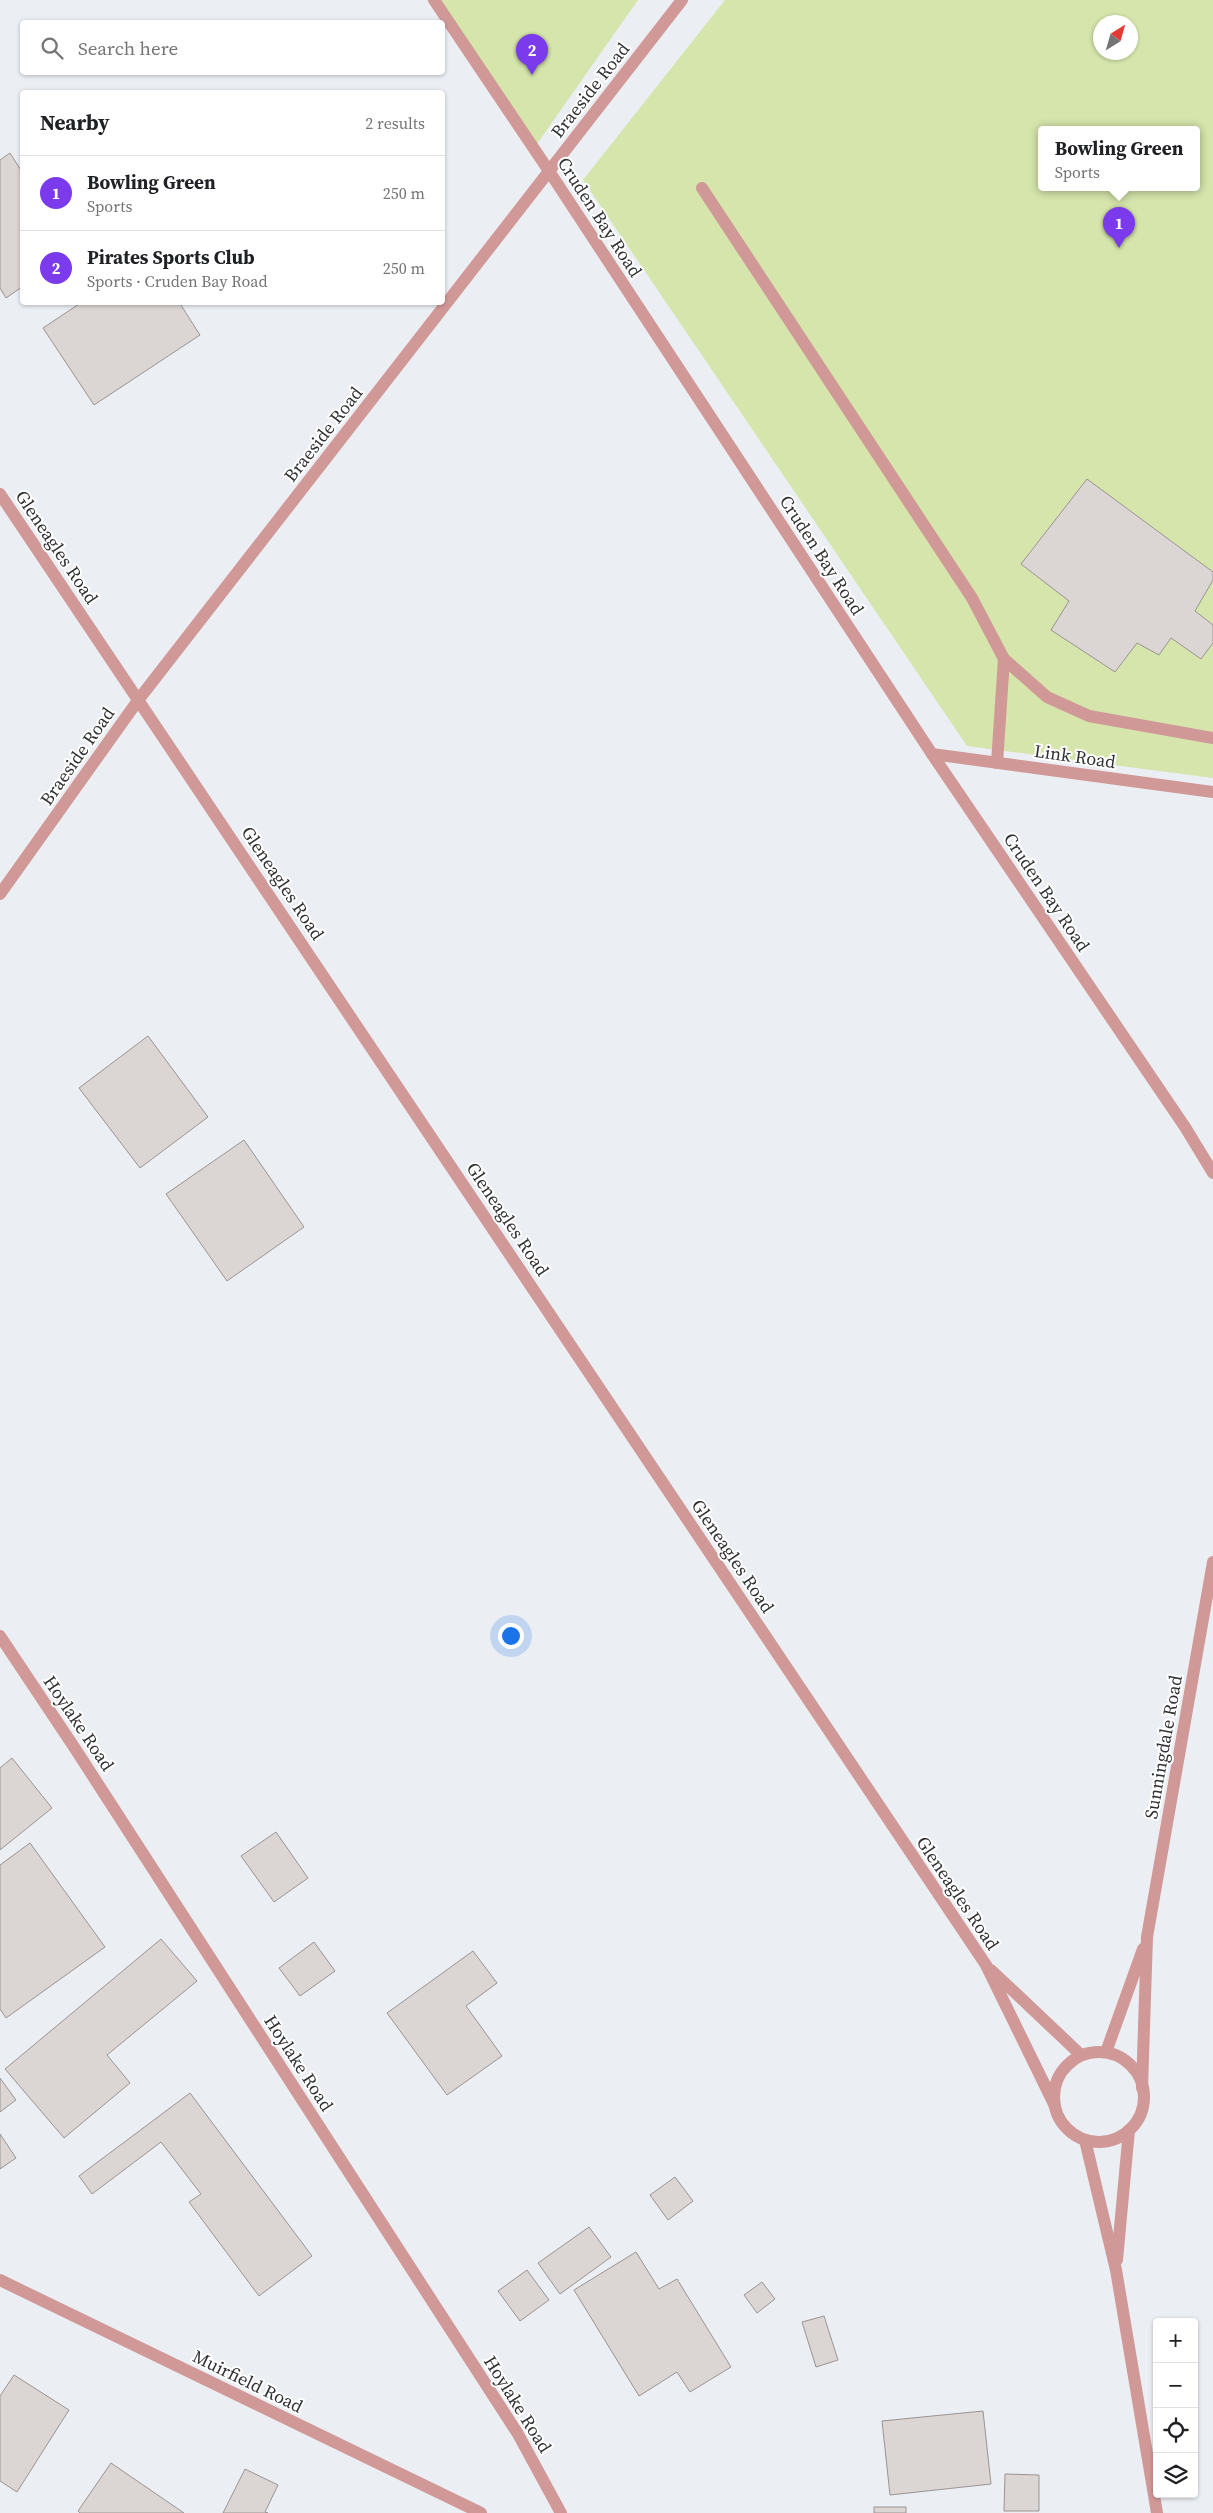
<!DOCTYPE html>
<meta charset="utf-8">
<style>
:root{--surface:#fff;--page:#f6f6f6;--text:#202124;--muted:#757577;--line:#e0e0e0;--accent:#7c3aed}
body{margin:0;font-family:"Source Serif 4",serif;background:var(--page);color:var(--text)}
.controls{position:absolute;right:15px;bottom:15px;display:grid;overflow:hidden;border-radius:5px;box-shadow:0 1px 4px #0004}
.controls button{width:45px;height:45px;display:grid;place-items:center;padding:0;border:0;border-bottom:1px solid var(--line);background:var(--surface);color:var(--text);font:25px sans-serif}
.compass{position:absolute;left:1093px;top:15px;width:45px;height:45px;border-radius:50%;background:var(--surface);box-shadow:0 1px 4px #0004;rotate:37deg}
.you{position:absolute;left:510px;top:1635px;width:18px;height:18px;margin:-12px;border:4px solid #fff;border-radius:50%;background:#1a73e8;box-shadow:0 0 0 8px #1a73e833}
.badge{display:grid;place-items:center;width:32px;height:32px;border-radius:50%;background:var(--accent);color:#fff;font-size:16px;font-weight:700}
.pin{position:absolute;translate:-50% -41px;filter:drop-shadow(0 1px 2px #0008)}
.pin::after{content:'';position:absolute;top:26px;width:18px;height:15px;background:inherit;clip-path:polygon(0 0,100% 0,50% 100%)}
.popup{position:absolute;left:1038px;top:126px;width:162px;height:65px;box-sizing:border-box;display:grid;place-content:center;border-radius:5px;background:var(--surface);filter:drop-shadow(0 1px 4px #0005);font-size:16px;white-space:nowrap;color:var(--muted)}
.popup b{font-size:19px;color:var(--text)}
.popup::after{content:'';position:absolute;left:50%;top:100%;margin-left:-10px;border:10px solid transparent;border-top-color:var(--surface)}
.list{margin:0;padding:0;list-style:none}
h2{display:flex;justify-content:space-between;align-items:center;height:65px;margin:0;padding:0 20px;font-size:21px}
h2 small{font-size:16px;font-weight:400;color:var(--muted)}
.list li{display:grid;grid-template-columns:32px 1fr auto;gap:15px;align-items:center;box-sizing:border-box;height:75px;padding:0 20px;border-top:1px solid var(--line)}
.list b{display:block;font-size:19px;white-space:nowrap}
.list p{margin:0;font-size:16px;white-space:nowrap;color:var(--muted)}
.list em{font-size:16px;font-style:normal;color:var(--muted)}
.icon{flex:none;width:28px;height:28px;fill:none;stroke:currentColor;stroke-width:2;stroke-linecap:round;stroke-linejoin:round}
.map{position:relative;flex:none;width:1213px;height:2513px;overflow:hidden}
.search{position:absolute;background:var(--surface);box-shadow:0 1px 4px #0004;left:20px;top:20px;width:425px;height:55px;display:flex;align-items:center;gap:12px;box-sizing:border-box;padding:0 18px;border-radius:5px;color:var(--muted);font-size:19px}
.panel{position:absolute;background:var(--surface);box-shadow:0 1px 4px #0004;left:20px;top:90px;width:425px;height:215px;border-radius:5px}
.map>svg:first-child{display:block}
.pitch{fill:#d5e5ab;fill-rule:evenodd}
.building{fill:#dbd5d3;stroke:#9a9493}
.lines{fill:none;stroke-linecap:round;stroke-linejoin:round}
.minor{stroke:#d19898;stroke-width:12}
.labels{text-anchor:middle;dominant-baseline:central;stroke-width:4;stroke-linejoin:round;paint-order:stroke}
.street-label{font-size:18px;fill:#313234;stroke:#fff}
</style>
<div class="map">
<svg width="1213" height="2513" viewBox="0 0 1213 2513">
<rect width="100%" height="100%" fill="#ebeef3"/>
<g class="pitch">
<polygon points="427,0 638,0 532,151"/>
<path d="M725,0H1213V778L967,746L583,180ZM1100,22H1130V52H1100ZM1042,129H1196V187H1042Z"/>
</g>
<g class="building">
<polygon points="10,153 22,172 22,287 6,298 0,288 0,160"/>
<polygon points="82,302 179,302 200,335 94,405 43,328"/>
<polygon points="1087,479 1213,572 1213,580 1195,611 1213,625 1213,643 1201,659 1171,638 1159,655 1137,643 1115,672 1051,630 1069,601 1021,564"/>
<polygon points="148,1036 208,1117 140,1168 79,1088"/>
<polygon points="244,1140 304,1227 227,1281 166,1194"/>
<polygon points="12,1758 52,1808 0,1850 0,1768"/>
<polygon points="276,1832 308,1878 274,1902 241,1856"/>
<polygon points="30,1843 105,1947 6,2018 0,2009 0,1865"/>
<polygon points="161,1939 197,1981 107,2055 130,2083 64,2138 5,2069"/>
<polygon points="314,1942 335,1971 300,1996 279,1968"/>
<polygon points="473,1951 497,1983 466,2006 502,2056 447,2095 387,2013"/>
<polygon points="0,2078 16,2100 0,2112"/>
<polygon points="190,2093 312,2256 259,2296 189,2202 201,2194 161,2142 92,2194 79,2176"/>
<polygon points="0,2134 16,2158 0,2169"/>
<polygon points="675,2177 693,2201 668,2220 650,2195"/>
<polygon points="589,2227 611,2257 560,2294 538,2263"/>
<polygon points="636,2252 659,2289 677,2279 731,2367 690,2392 677,2372 639,2396 574,2290"/>
<polygon points="527,2270 549,2300 520,2321 498,2291"/>
<polygon points="762,2282 775,2299 757,2313 744,2295"/>
<polygon points="824,2316 838,2360 816,2367 802,2322"/>
<polygon points="14,2375 69,2410 17,2492 0,2481 0,2396"/>
<polygon points="983,2411 991,2484 890,2495 882,2421"/>
<polygon points="111,2463 184,2513 80,2513 78,2511"/>
<polygon points="245,2469 278,2485 265,2512 268,2513 223,2513"/>
<polygon points="1005,2474 1039,2475 1039,2511 1004,2511"/>
<rect x="874" y="2507" width="32" height="6"/>
</g>
<g class="lines">
<g class="minor">
<polyline points="434,0 549,171 932,754 1185,1127 1213,1173"/>
<polyline points="702,188 972,598 1004,659 997,763"/>
<polyline points="0,494 986,1965 1055,2106"/>
<polyline points="1004,659 1047,697 1089,716 1213,738"/>
<polyline points="932,754 1213,792"/>
<polyline points="0,894 139,699 682,0"/>
<polyline points="0,1636 76,1750 518,2434 561,2513"/>
<polyline points="991,1970 1081,2055"/>
<polyline points="1106,2052 1143,1949"/>
<circle cx="1099" cy="2097" r="45"/>
<polyline points="1142,2088 1147,1937 1213,1562"/>
<polyline points="1085,2140 1116,2270 1157,2513"/>
<polyline points="1117,2260 1129,2130"/>
<polyline points="0,2280 481,2513"/>
</g>
</g>
<g class="labels">
<g class="street-label">
<text transform="translate(590 90) rotate(-52)">Braeside Road</text>
<text transform="translate(600 217) rotate(57)">Cruden Bay Road</text>
<text transform="translate(323 434) rotate(-52)">Braeside Road</text>
<text transform="translate(57 547) rotate(56)">Gleneagles Road</text>
<text transform="translate(822 555) rotate(57)">Cruden Bay Road</text>
<text transform="translate(77 756) rotate(-55)">Braeside Road</text>
<text transform="translate(1075 756) rotate(8)">Link Road</text>
<text transform="translate(283 883) rotate(56)">Gleneagles Road</text>
<text transform="translate(1047 892) rotate(56)">Cruden Bay Road</text>
<text transform="translate(508 1219) rotate(56)">Gleneagles Road</text>
<text transform="translate(733 1556) rotate(56)">Gleneagles Road</text>
<text transform="translate(79 1723) rotate(56)">Hoylake Road</text>
<text transform="translate(1163 1747) rotate(-80)">Sunningdale Road</text>
<text transform="translate(958 1893) rotate(56)">Gleneagles Road</text>
<text transform="translate(299 2063) rotate(57)">Hoylake Road</text>
<text transform="translate(248 2381) rotate(26)">Muirfield Road</text>
<text transform="translate(518 2404) rotate(58)">Hoylake Road</text>
</g>
</g>
</svg>
<div class="controls">
<button>+</button>
<button>−</button>
<button><svg class="icon" aria-label="locate" viewBox="0 0 24 24"><circle cx="12" cy="12" r="6"/><path d="M12 2v4M12 18v4M2 12h4M18 12h4"/></svg></button>
<button><svg class="icon" aria-label="layers" viewBox="0 0 24 24"><path d="M12 4l9 5-9 5-9-5zM3 14l9 5 9-5"/></svg></button>
</div>
<svg class="compass" viewBox="-18 -18 36 36"><path d="M0-13l5 13h-10z" fill="#e53935"/><path d="M0 13l5-13h-10z" fill="#757577"/></svg>
<div class="you"></div>
<div class="pin badge" style="left:1119px;top:248px">1</div>
<div class="popup"><b>Bowling Green</b>Sports</div>
<div class="pin badge" style="left:532px;top:75px">2</div>
<div class="search"><svg class="icon" aria-label="search" viewBox="0 0 24 24"><circle cx="10" cy="10" r="6"/><path d="M15 15l6 6"/></svg>Search here</div>
<section class="panel">
<h2>Nearby<small>2 results</small></h2>
<ul class="list">
<li><span class="badge">1</span><div><b>Bowling Green</b><p>Sports</p></div><em>250 m</em></li>
<li><span class="badge">2</span><div><b>Pirates Sports Club</b><p>Sports · Cruden Bay Road</p></div><em>250 m</em></li>
</ul>
</section>
</div>
